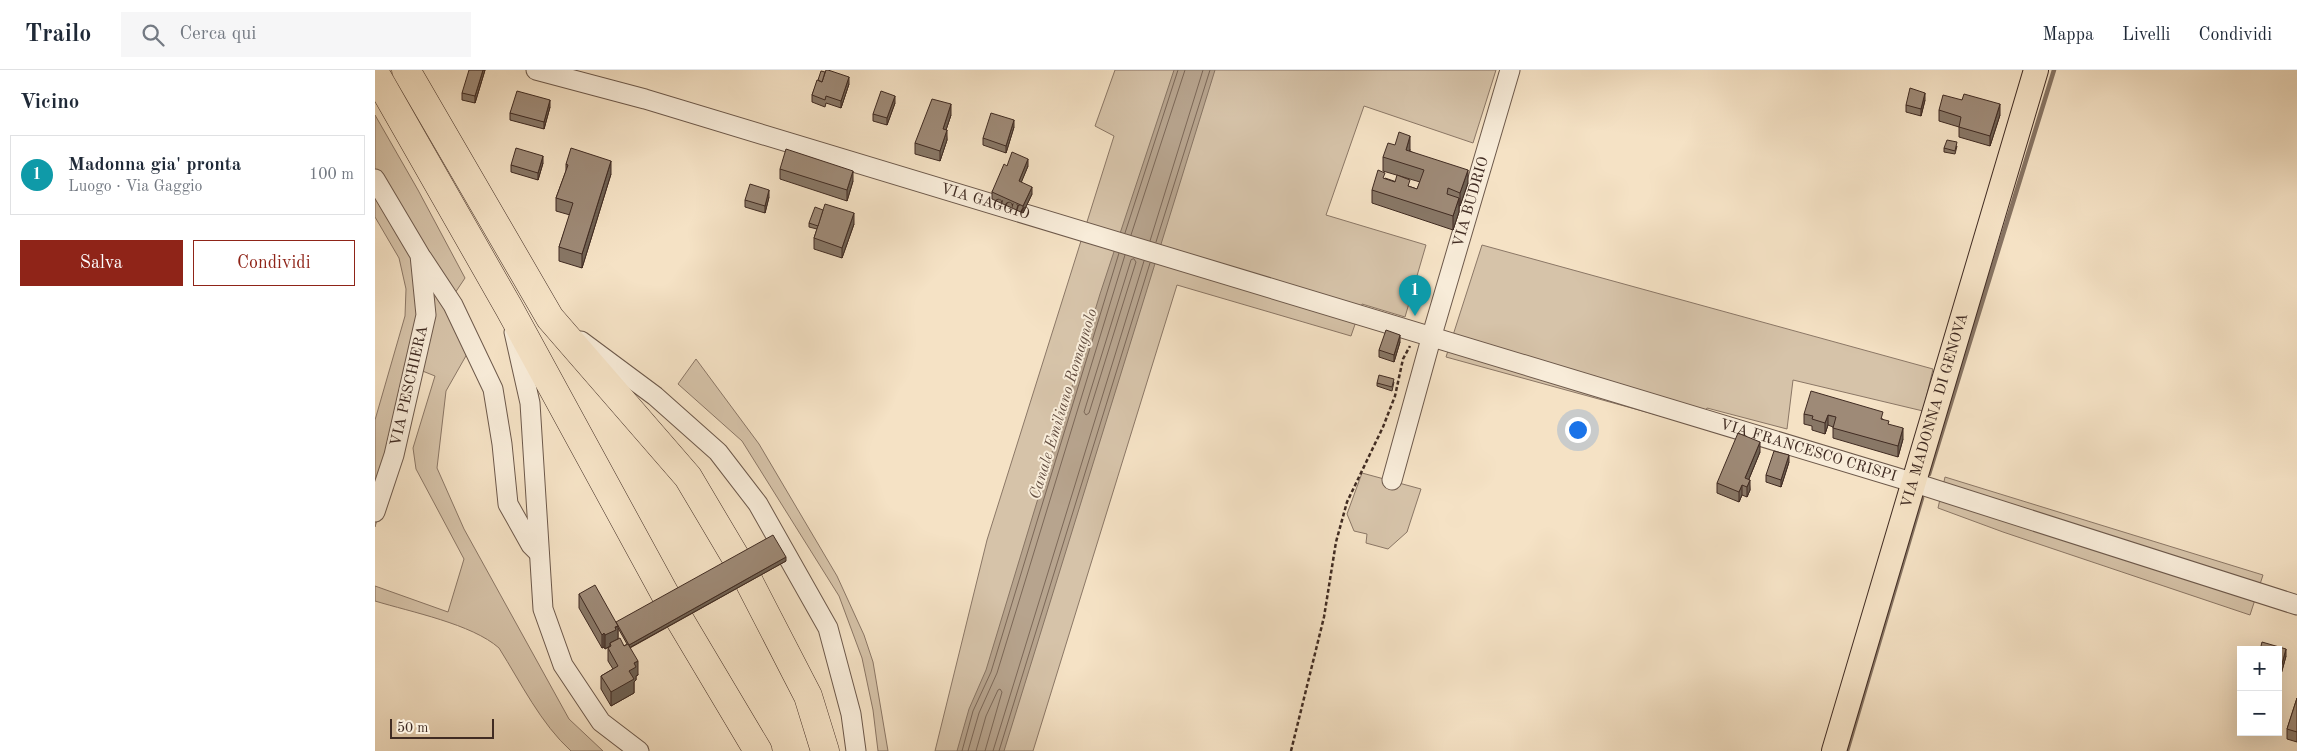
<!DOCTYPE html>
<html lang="it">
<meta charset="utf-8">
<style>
:root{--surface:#fff;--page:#f6f6f7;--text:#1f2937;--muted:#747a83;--line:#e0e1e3;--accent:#8f2418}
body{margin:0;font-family:"Old Standard TT",serif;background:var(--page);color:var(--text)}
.controls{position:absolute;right:15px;bottom:15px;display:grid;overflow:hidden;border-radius:0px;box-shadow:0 5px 20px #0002}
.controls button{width:45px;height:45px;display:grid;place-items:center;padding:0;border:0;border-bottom:1px solid var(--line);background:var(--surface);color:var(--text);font:25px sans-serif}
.scale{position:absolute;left:15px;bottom:12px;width:104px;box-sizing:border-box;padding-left:5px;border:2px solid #402b22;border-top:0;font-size:14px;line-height:18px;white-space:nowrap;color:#402b22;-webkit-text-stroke:4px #f8ecd9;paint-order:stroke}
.you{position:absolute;left:1202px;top:359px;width:18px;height:18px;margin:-12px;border:4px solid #fff;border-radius:50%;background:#1a73e8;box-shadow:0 0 0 8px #1a73e833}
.badge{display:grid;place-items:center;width:32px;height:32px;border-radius:50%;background:var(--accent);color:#fff;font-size:16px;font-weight:700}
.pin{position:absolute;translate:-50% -41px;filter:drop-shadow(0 1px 2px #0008)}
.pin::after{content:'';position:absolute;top:26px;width:18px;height:15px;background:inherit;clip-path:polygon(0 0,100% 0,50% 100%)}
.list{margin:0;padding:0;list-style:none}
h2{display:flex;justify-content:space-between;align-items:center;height:65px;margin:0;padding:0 20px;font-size:21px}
h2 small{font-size:16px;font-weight:400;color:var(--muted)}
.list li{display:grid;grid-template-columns:32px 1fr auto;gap:15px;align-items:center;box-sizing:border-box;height:80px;margin:0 10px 10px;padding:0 10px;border:1px solid var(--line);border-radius:0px}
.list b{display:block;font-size:19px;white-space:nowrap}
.list p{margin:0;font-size:16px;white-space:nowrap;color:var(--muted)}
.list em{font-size:16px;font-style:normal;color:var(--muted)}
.actions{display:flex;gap:10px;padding:15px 20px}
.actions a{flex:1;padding:11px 0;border:1px solid var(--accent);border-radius:0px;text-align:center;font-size:18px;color:var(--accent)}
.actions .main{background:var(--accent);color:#fff}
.icon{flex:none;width:28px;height:28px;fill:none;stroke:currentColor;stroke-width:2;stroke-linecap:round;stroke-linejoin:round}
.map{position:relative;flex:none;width:1922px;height:681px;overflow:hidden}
header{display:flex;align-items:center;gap:30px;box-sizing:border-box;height:70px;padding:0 25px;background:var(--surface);border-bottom:1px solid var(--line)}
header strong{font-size:24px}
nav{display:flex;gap:28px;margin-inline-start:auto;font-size:18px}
.search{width:350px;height:45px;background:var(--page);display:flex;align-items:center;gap:12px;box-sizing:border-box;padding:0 18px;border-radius:0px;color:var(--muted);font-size:19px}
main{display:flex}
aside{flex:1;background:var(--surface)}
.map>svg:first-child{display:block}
.green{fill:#d6c3a9;stroke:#8b7766}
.water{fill:#b7a48e;stroke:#877463}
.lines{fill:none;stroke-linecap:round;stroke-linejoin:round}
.shore{stroke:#7c6858;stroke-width:1}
.stream{stroke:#877463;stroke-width:4.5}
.minor-casing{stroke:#6d594b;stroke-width:21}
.major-casing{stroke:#402b22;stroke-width:26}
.highway-casing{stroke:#402b22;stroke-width:29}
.path{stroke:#402b22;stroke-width:2.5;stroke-dasharray:4 2.5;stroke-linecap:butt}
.minor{stroke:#f8ecd9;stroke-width:19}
.major{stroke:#f5e2c5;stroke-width:24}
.highway{stroke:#f5e2c5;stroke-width:28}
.wall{fill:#876;stroke:#402b22;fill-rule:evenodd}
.shaded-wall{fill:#6f6153;stroke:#402b22}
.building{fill:#9e8a77;stroke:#402b22}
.labels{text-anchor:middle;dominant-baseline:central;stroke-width:4;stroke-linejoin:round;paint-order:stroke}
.street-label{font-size:15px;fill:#402b22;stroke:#f8ecd9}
.water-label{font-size:16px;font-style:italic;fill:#644f42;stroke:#f8ecd9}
</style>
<header>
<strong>Trailo</strong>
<div class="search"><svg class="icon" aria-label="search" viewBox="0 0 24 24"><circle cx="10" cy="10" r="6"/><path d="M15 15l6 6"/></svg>Cerca qui</div>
<nav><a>Mappa</a><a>Livelli</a><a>Condividi</a></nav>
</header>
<main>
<aside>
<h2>Vicino<small></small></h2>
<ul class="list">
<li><span class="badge" style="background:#0f9aa8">1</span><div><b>Madonna gia' pronta</b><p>Luogo · Via Gaggio</p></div><em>100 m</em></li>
</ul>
<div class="actions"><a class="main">Salva</a><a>Condividi</a></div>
</aside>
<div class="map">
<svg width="1922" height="681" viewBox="0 0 1922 681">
<rect width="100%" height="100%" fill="#f5e2c5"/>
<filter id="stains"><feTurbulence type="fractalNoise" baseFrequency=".004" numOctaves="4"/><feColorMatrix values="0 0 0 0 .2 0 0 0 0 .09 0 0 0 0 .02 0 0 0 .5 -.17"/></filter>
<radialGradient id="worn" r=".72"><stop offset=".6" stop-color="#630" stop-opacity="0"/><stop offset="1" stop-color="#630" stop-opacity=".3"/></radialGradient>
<g class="green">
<polygon points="740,0 1121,0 1098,73 989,36 951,145 1051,175 1030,247 987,234 976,266 802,215 658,681 560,681 612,470 739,66 720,56"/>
<path d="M0,45L43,120L90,208L70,238L92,284L71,321L62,398L89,459L194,649L228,681H196C166,654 146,613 124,578C97,554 36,542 0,531V516L73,542L89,489L41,399L38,378L60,306L45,300L0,457V350L30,246L31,219L24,188L0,147Z"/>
<polygon points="1107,175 1558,299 1548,341 1418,310 1412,359 1332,338 1322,356 1071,287"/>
<polygon points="321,289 384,374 462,506 489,565 498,592 513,681 503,681 498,640 487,588 464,526 367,371 303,314"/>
<polygon points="987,403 1046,419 1032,462 1013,479 991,473 992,464 979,461 972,444"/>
<polygon points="1570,407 1888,505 1875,545 1628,462 1563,438"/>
</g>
<polygon class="water" points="799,0 840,0 629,681 582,681 594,639 611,600 725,224"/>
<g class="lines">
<g class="shore">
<polyline points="750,163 803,0"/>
<polyline points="756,165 810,0"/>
<polyline points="775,171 828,0"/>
<polyline points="781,172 835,0"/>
<polygon points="759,189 761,192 714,343 711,345 709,342 756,190"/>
<polyline points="587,681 598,641 616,602 744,183"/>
<polyline points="593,681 604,643 622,603 750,185"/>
<polyline points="601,681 611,646 623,620 625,619 627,622 610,681"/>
<polyline points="618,681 769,191"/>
<polyline points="624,681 775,193"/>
</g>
<g class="stream">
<polyline points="1554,404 1679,0"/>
<polyline points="1472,681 1547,428"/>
</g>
<defs>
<g id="minor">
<path id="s1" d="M161,0L270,29L1540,413L1922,535"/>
<polyline points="0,109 45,185 51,245 19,385 0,442"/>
<polyline points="47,188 78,235 118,319 127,374 133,434 156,475 164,483"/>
<polyline points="139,262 155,333 168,539 188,595 226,652 264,681"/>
<polyline points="206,271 280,326 343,382 383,434 453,558 476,644 481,681"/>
<path id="s2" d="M1017,410L1057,265L1135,0"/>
</g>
<g id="major">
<path id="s3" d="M1459,681L1661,0"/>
</g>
<g id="highway">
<polyline points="31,0 175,248 313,407 367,498 433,626 450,681"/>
<polyline points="0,3 134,238 296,535 383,681"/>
</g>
</defs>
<use href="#minor" class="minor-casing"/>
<use href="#major" class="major-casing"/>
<use href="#highway" class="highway-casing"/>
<polyline class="path" points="916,681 949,547 961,472 972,432 1008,357 1020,326 1028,289 1035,276"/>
<use href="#minor" class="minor"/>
<use href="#major" class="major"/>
<use href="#highway" class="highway"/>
</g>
<g class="wall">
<polygon points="110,0 100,33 87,30 87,23"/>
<polygon points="443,10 474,14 466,38 451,33 450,37 437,32 437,25"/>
<polygon points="1550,30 1546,46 1531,42 1531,35"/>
<polygon points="1587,30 1625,45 1615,76 1584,67 1584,57 1564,51 1564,40"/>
<polygon points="520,33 512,55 498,51 498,44"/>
<polygon points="175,37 169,59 135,50 135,43"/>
<polygon points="576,45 571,60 572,70 565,91 540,84 540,73"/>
<polygon points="639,57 631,83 608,75 608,68"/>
<polygon points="1582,76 1580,84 1569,82 1569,78"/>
<polygon points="1035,79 1035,81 1093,113 1085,136 1084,135 1084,142 1078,160 997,133 997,120 1010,108 1042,119 1045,112 1008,101 1008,87"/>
<polygon points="168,93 163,110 136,102 136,95"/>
<polygon points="191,94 236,104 207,198 184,191 184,177 195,145 181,141 181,128 191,101"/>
<polygon points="632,96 653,96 646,112 657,124 648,143 617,129 617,122"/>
<polygon points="405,99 478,111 472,131 405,109"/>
<polygon points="394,127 390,143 370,137 370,130"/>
<polygon points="434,153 479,154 467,188 439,179 439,168 442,159 434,157"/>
<polygon points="1025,272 1019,292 1004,287 1004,280"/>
<polygon points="1019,312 1017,321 1002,316 1002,313"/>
<polygon points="1429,344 1508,349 1528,369 1523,387 1458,368 1458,357 1453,355 1450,364 1437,360 1437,356 1429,354"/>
<polygon points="1385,382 1374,409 1375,420 1372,427 1367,425 1364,432 1342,423 1342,413"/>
<polygon points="1414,392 1406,417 1391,412 1391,405"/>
<path d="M411,491L255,578L263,605L261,606V610L259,612V623L236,636L226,619V606L238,599L233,591V578L235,576L230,579L229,577L227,578L204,538V524L241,553ZM243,558L252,574L249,576L243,569Z"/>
<polygon points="1903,580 1911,586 1905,608 1903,607"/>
<polygon points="1922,628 1922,672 1912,669 1912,659"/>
</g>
<g class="shaded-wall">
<polygon points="108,0 110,0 100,33 100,26"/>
<polygon points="474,7 474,14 466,38 466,31"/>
<polygon points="1550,23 1550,30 1546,46 1546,39"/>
<polygon points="520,26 520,33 512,55 512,48"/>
<polygon points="175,30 175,37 169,59 169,52"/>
<polygon points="576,34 576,45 568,69 568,59"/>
<polygon points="1625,34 1625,45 1615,76 1615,66"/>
<polygon points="639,50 639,57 631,83 631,76"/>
<polygon points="572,60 572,70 565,91 565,81"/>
<polygon points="1035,66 1035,79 1031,93 1031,80"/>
<polygon points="168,86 168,93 163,110 163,103"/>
<polygon points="653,89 653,96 644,118 644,111"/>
<polygon points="236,91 236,104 207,198 207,184"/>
<polygon points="1093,100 1093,113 1085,136 1085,123"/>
<polygon points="478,101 478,111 472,131 472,120"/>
<polygon points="657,117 657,124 648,143 648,136"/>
<polygon points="394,120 394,127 390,143 390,136"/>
<polygon points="1084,128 1084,142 1078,160 1078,146"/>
<polygon points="479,143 479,154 467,188 467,178"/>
<polygon points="1025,265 1025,272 1019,292 1019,285"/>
<polygon points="1453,345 1453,355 1450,364 1450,353"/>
<polygon points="1528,358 1528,369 1523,387 1523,376"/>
<polygon points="1385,372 1385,382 1371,416 1370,408"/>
<polygon points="1414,385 1414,392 1406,417 1406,410"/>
<polygon points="1375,410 1375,420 1372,427 1372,417"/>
<polygon points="1367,415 1367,425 1364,432 1364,422"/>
<polygon points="411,487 411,491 254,578 254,575"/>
<polygon points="243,556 243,569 235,573 235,576 230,579 230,565"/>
<polygon points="229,563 229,577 227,578 227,565"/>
<polygon points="1911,579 1911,586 1905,608 1905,601"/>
<polygon points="263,591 263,605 261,606 261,610 259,612 259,623 236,636 236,622 254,601 259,593"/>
</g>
<g class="building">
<polygon points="94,0 108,0 100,26 87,23"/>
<polygon points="451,0 453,0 474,7 466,31 451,26 450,30 437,25 442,10 447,12"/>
<polygon points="446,1 450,2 447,12 443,10"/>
<polygon points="1535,18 1550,23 1546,39 1531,35"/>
<polygon points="142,21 175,30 169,52 135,43"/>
<polygon points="506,21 520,26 512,48 498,44"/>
<polygon points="1589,24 1625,34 1615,66 1584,57 1586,47 1564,40 1568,25 1587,30"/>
<polygon points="557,29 576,34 568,59 572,60 565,81 540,73"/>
<polygon points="616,43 639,50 631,76 608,68"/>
<polygon points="1024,62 1035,66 1031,80 1093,100 1085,123 1073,118 1072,124 1084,128 1078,146 997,120 1003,100 1010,103 1008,108 1020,112 1022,105 1035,110 1033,116 1042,119 1049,100 1008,87 1013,73 1020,75"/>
<polygon points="1572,70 1582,72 1580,81 1569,78"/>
<polygon points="141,78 168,86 163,103 136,95"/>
<polygon points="196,78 236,91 207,184 184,177 198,133 181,128 193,95 191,94"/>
<polygon points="411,79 478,101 472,120 405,99"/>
<polygon points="637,82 653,89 644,111 657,117 648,136 617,122 629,94 632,96"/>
<polygon points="375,114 394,120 390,136 370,130"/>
<polygon points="450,134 479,143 467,178 439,168"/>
<polygon points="440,137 448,140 443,156 434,153"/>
<polygon points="1011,260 1025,265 1019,285 1004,280"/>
<polygon points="1004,305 1019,309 1017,317 1002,313"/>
<polygon points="1436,321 1508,342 1506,349 1514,351 1513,354 1528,358 1523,376 1458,358 1461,347 1453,345 1450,353 1437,349 1438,346 1429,344"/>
<polygon points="1363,363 1385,372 1370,408 1375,410 1372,417 1367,415 1364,422 1342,413"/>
<polygon points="1399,381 1414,385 1406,410 1391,405"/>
<polygon points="398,465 411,487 254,575 241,552"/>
<polygon points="220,515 243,556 240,557 241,560 230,565 229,563 227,565 204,524"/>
<polygon points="245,568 249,576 253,574 263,591 259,593 261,597 254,601 259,609 236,622 226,606 243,596 233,578 236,576 235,573"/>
<polygon points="1887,572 1911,579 1905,601 1903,600 1903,580 1885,580"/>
<polygon points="1922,628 1922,662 1912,659"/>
</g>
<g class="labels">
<g class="street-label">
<text stroke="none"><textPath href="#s1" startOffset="468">VIA GAGGIO</textPath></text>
<text stroke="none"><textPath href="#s2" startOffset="289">VIA BUDRIO</textPath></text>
<text transform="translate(35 316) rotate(-77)">VIA PESCHIERA</text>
<text stroke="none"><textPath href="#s3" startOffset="355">VIA MADONNA DI GENOVA</textPath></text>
<text stroke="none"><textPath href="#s1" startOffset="1328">VIA FRANCESCO CRISPI</textPath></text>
</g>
<g class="water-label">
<text transform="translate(689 334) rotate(-73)">Canale Emiliano Romagnolo</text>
</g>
</g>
<rect width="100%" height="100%" filter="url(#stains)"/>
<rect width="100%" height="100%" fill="url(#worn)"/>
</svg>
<div class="controls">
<button>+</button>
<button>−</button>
</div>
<div class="scale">50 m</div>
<div class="you"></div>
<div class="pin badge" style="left:1040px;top:246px;background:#0f9aa8">1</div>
</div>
</main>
